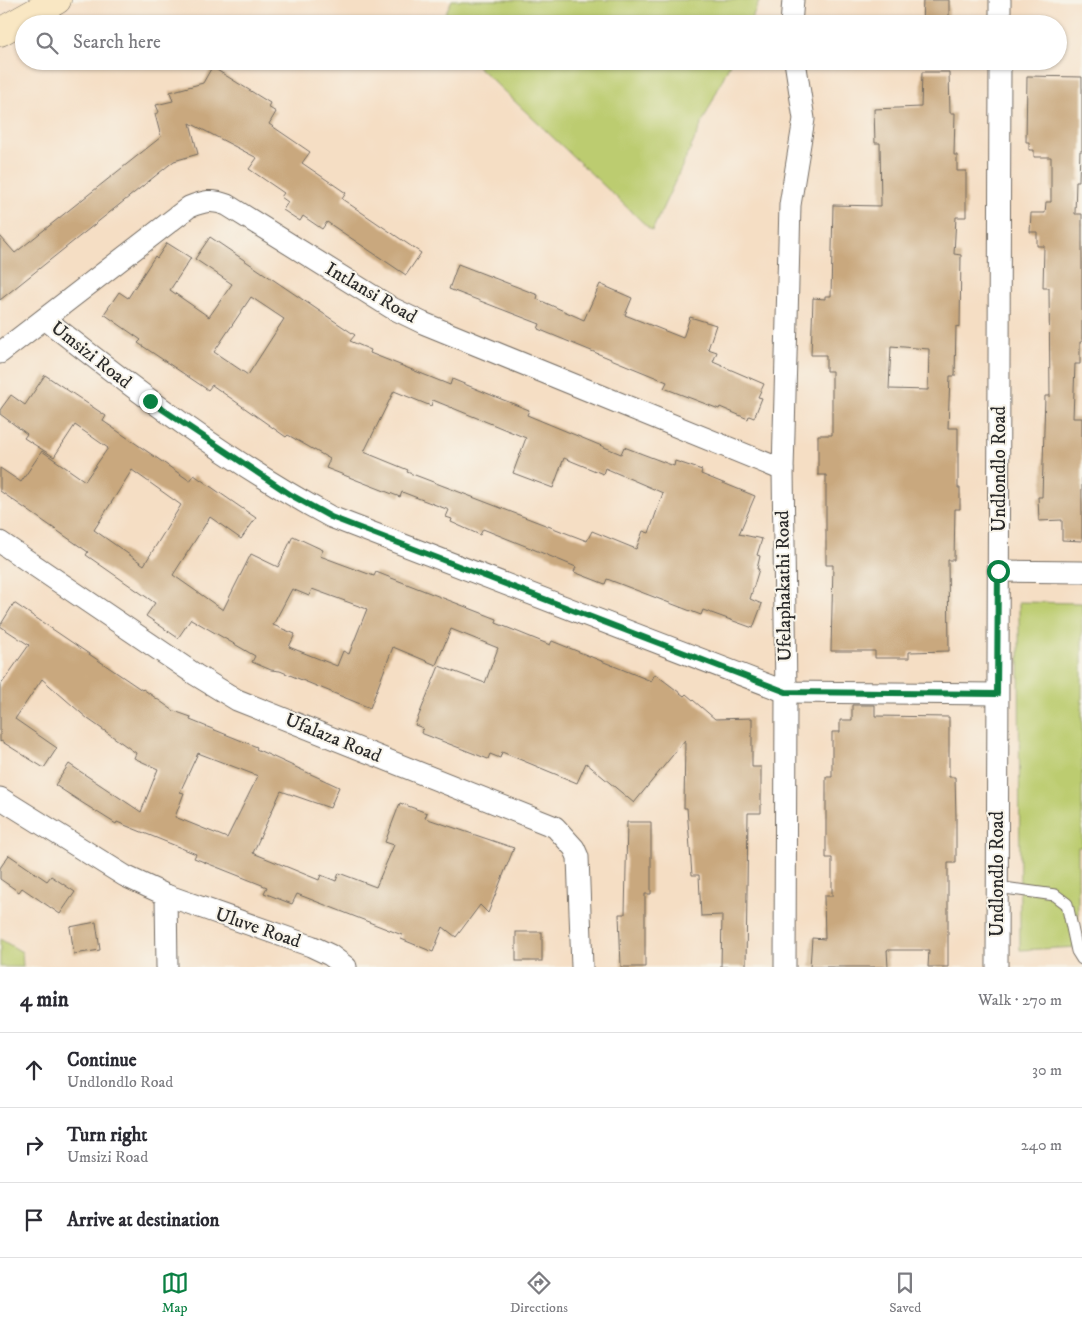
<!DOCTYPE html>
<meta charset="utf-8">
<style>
:root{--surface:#fff;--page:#f7f7f7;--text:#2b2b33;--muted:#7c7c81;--line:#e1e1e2;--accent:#0b8043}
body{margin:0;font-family:"IM FELL DW Pica",serif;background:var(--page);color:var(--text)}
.stop{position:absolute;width:15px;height:15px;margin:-11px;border:4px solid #0b8043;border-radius:50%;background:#fff}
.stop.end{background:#0b8043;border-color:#fff;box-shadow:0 1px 5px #0008}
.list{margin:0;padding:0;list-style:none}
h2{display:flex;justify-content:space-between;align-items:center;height:65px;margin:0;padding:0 20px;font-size:21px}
h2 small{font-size:16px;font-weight:400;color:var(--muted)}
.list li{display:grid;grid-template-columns:32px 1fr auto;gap:15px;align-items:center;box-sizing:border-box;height:75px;padding:0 20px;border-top:1px solid var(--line)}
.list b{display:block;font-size:19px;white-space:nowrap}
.list p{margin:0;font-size:16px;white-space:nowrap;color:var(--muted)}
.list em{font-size:16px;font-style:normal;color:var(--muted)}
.icon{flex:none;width:28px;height:28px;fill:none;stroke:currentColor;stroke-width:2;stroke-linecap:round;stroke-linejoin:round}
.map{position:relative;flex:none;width:1082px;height:967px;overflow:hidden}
.search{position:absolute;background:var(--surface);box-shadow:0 1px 4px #0004;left:15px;right:15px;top:15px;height:55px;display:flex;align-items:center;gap:12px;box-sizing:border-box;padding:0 18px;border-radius:28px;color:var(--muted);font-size:19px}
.sheet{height:290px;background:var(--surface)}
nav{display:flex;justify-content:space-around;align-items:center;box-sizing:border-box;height:70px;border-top:1px solid var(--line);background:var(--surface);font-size:14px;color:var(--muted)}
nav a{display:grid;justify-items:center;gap:2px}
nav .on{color:var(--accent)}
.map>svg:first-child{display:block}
.green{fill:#bccc6f;stroke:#747c4d}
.building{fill:#c9a87e;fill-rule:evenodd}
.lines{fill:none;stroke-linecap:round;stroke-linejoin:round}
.service-casing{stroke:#726a61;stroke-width:13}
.minor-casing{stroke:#726a61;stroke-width:23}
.secondary-casing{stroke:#726a61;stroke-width:29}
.service{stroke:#fff;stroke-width:11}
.minor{stroke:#fff;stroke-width:21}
.secondary{stroke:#f9e7c3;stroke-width:28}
.route{stroke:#0b8043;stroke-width:6}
.labels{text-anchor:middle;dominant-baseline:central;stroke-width:4;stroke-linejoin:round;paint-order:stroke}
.street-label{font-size:19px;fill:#2b2b2b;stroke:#f7f3e8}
</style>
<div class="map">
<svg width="1082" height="967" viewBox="0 0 1082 967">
<rect width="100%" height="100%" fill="#f7f3e8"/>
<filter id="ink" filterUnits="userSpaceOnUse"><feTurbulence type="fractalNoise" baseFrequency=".02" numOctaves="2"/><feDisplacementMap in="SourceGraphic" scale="10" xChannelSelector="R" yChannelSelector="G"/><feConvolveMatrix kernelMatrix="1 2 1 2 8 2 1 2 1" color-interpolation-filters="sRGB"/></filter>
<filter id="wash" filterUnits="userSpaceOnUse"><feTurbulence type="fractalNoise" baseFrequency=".0096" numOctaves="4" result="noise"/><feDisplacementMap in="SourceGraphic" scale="20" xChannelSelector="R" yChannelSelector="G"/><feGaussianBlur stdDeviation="1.12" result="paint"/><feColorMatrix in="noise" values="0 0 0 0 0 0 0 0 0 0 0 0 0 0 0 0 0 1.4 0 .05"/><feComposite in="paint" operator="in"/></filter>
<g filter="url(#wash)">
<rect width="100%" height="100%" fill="#f5dec4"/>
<g class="green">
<polygon points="452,0 760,0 749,24 440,24"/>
<polygon points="472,61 731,61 652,231"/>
<polygon points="1019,602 1082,603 1082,847 1078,847 1078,947 1020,950"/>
<polygon points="0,939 22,952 23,967 0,967"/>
</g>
<g id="blocks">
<g class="building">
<polygon points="923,0 949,0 949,24 922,24"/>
<polygon points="212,67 270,103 268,107 276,112 269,124 310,152 302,163 346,193 342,199 421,253 406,275 327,222 322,229 303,216 300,221 283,210 288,202 281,197 284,193 249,169 257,158 190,123 198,154 174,161 0,300 0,236 15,253 161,137 155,114 159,112 156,105 173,101 170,92 203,83"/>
<path d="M922,72H949L950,113H955L954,155H957V171H966V217H956L954,254L961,255L960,327L956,326L955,376H950L948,428H958V488H960V509H955L954,560H948L949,651L909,652V658H875V651H831L833,565H826V475H818V435H832V371H826V355H811L813,298L825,299V296H831L833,205L881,206L880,143H875L874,109L921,107ZM891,346L929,349L928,390L889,389Z"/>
<polygon points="1027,76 1082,77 1082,151 1080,151 1079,181 1076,181 1075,214 1082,214 1082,342 1080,342 1080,364 1075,364 1073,418 1082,418 1082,541 1062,540 1062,520 1039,521 1038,497 1042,497 1045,396 1050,396 1049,288 1043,288 1044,246 1037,246 1037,232 1030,232 1031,213 1045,213 1046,202 1051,202 1051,157 1034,157 1034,150 1029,150 1029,142 1026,142"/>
<path d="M210,237L355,335L350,341L371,350L370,353L450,385L452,379L501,399L529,410L527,415L621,454L624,447L674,466L675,461L702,470L701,474L755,496L739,534L762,539L757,555L760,556L757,569H759L750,599L762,604L753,628L703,610L701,615L607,579L605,584L574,572L576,567L528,547L483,529L480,535L451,522L452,519L446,517L449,510L402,492L400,497L326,468L330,459L288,435L286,437L212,385L208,390L138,343L141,340L104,314L119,292L128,298L155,256L157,258L167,243L191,258L170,290L209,317L232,284L195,259ZM251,297L284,319L248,375L214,352ZM394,391L431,406L433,400L526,438L513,473L553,488L564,458L603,474L605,468L663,493L649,533L643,531L636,549L592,531L587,541L407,472L408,470L364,452Z"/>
<polygon points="458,264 538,295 537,299 584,320 600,284 632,298 625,315 683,338 690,317 716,325 708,349 717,352 713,362 764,384 758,397 762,398 754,418 749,416 748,419 720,407 719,409 664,388 667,382 538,329 540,324 449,289"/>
<path d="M45,375L106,416L103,421L190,481L194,475L256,518L241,539L210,517L173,575L223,610L251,554L278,567L293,536L323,550L320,556L374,576L376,572L497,619L496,623L550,645L552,641L651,681L655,674L684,696L686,694L715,719L752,718V767H761V813H748L746,967H721L722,915L701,916L699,875H692L687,808H684L685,740L634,803L586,763L577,783L502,752L500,758L490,754L488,759L421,733L423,728L415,725L439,666L485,683L498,648L451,629L436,665L393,647L370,708L280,671L271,670L252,662L255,656L191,619L178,638L146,616L155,603L86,555L88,552L0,491V468L21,482L42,451L85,481L108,448L75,425L54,457L24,438L27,434L0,414V410L11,395L25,405ZM132,470L181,505L144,565L94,530ZM292,589L309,596L312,589L367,609L349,654L343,651L337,666L289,647L295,634L273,625Z"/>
<path d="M14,603L142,690L143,689L174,711L191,717L190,720L257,747L256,749L339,787L330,808L281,791L253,853L319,880L321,875L336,881L339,873L376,887L394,845L385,842L400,803L427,813L425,818L514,848L488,913L480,905L456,937L443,927L433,952L401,939L402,935L297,894L292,904L264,893L267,887L194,858L196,854L117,822L116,824L81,802L55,785L69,764L141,812L158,769L134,758L136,753L88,719L42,679L15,719L57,748L44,768L1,741L0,742V686L29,645L0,626ZM198,753L258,776L227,838L175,817L184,793L180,792Z"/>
<polygon points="852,705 875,705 875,716 949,717 949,777 955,777 956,817 956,863 948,863 948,967 928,967 929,950 887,950 888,967 810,967 812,938 825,939 824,896 832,896 832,858 826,858 826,777 832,777 832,732 840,732 840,720 852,720"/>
<polygon points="627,822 651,822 651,894 645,894 645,967 621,967 619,914 625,914"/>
<polygon points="9,855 47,881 51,876 75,892 60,914 22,888 19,892 0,879 0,868"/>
<polygon points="96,922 100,950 74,954 70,927"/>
<rect x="516" y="932" width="26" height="29"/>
</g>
</g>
</g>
<g filter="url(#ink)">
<use href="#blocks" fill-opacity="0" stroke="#726a61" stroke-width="1"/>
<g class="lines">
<defs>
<polyline id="service" points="997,887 1055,895 1067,904 1077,951 1082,959"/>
<g id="minor">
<polyline points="791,24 793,0"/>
<polyline points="1000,24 1000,0"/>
<path d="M45,319C136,391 229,462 331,517L786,692L997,694"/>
<path d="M0,353L189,207C204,201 212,199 227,205L392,308L423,323L783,470"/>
<polyline points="0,542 196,675 237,700 555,827 574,848 578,857 582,967"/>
<polyline points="998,571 1082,572"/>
<polyline points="0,798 125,876 166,895 167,967"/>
<polyline points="166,895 311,946 330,955 346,967"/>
<polyline points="785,967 786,692 783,470 790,205 804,119 795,61"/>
<polyline points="997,967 1000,61"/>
</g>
<polyline id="secondary" points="0,32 57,0"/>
</defs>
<use href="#service" class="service-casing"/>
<use href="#minor" class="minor-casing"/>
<use href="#secondary" class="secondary-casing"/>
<use href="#service" class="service"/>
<use href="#minor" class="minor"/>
<use href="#secondary" class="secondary"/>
</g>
</g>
<g class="lines" filter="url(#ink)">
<polyline class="route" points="150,401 291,495 331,517 786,692 997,694 998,571"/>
</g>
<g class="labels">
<g class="street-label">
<text transform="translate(371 293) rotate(30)">Intlansi Road</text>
<text transform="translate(91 355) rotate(38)">Umsizi Road</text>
<text transform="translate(999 469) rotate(-90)">Undlondlo Road</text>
<text transform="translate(784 586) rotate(-91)">Ufelaphakathi Road</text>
<text transform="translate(333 738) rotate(22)">Ufalaza Road</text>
<text transform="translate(997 874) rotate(-90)">Undlondlo Road</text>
<text transform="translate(258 928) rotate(19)">Uluve Road</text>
</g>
</g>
</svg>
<div class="stop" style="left:998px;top:571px"></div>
<div class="stop end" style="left:150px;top:401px"></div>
<div class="search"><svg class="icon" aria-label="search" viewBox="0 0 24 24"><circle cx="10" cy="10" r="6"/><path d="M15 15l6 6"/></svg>Search here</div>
</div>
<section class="sheet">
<h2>4 min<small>Walk · 270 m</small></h2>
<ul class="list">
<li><svg class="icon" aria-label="ahead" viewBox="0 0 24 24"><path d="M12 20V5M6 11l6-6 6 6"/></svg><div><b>Continue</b><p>Undlondlo Road</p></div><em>30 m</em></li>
<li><svg class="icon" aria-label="right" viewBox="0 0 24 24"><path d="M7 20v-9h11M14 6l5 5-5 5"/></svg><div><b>Turn right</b><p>Umsizi Road</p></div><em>240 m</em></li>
<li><svg class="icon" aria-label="arrive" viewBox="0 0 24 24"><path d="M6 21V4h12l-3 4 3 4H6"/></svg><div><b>Arrive at destination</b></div></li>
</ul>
</section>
<nav>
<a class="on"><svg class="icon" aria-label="map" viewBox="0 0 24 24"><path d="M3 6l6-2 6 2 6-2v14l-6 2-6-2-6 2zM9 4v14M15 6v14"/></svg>Map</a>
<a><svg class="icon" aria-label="directions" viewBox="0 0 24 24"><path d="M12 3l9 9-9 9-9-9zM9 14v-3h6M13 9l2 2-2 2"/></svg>Directions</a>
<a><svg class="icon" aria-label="saved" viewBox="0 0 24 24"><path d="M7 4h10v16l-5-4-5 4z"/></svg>Saved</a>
</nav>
